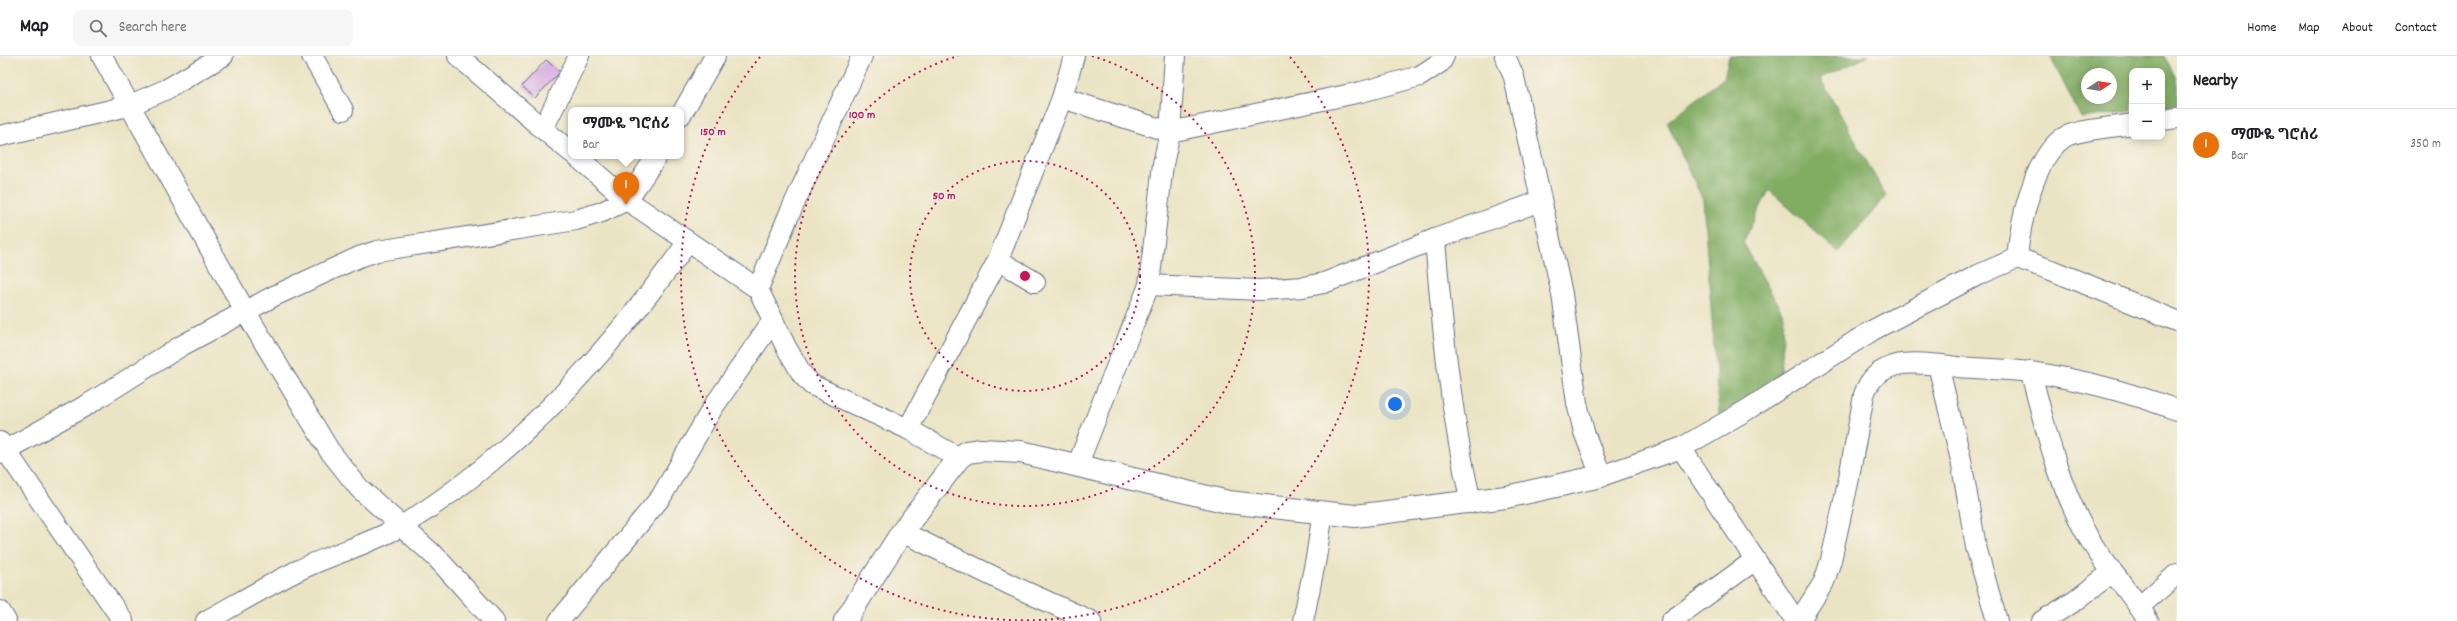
<!DOCTYPE html>
<meta charset="utf-8">
<style>
:root{--surface:#fff;--page:#f6f6f6;--text:#202124;--muted:#757577;--line:#e0e0e0;--accent:#1a73e8}
body{margin:0;font-family:Dekko,"Noto Sans Ethiopic",sans-serif;background:var(--page);color:var(--text)}
.controls{position:absolute;right:12px;top:12px;display:grid;overflow:hidden;border-radius:8px;box-shadow:0 2px 10px #0003}
.controls button{width:36px;height:36px;display:grid;place-items:center;padding:0;border:0;border-bottom:1px solid var(--line);background:var(--surface);color:var(--text);font:20px sans-serif}
.compass{position:absolute;left:2081px;top:12px;width:36px;height:36px;border-radius:50%;background:var(--surface);box-shadow:0 2px 10px #0003;rotate:78deg}
.you{position:absolute;left:1395px;top:348px;width:14px;height:14px;margin:-10px;border:3px solid #fff;border-radius:50%;background:#1a73e8;box-shadow:0 0 0 6px #1a73e833}
.badge{display:grid;place-items:center;width:26px;height:26px;border-radius:50%;background:var(--accent);color:#fff;font-size:13px;font-weight:700}
.pin{position:absolute;translate:-50% -33px;filter:drop-shadow(0 1px 2px #0008)}
.pin::after{content:'';position:absolute;top:21px;width:14px;height:12px;background:inherit;clip-path:polygon(0 0,100% 0,50% 100%)}
.popup{position:absolute;left:568px;top:51px;width:116px;height:52px;box-sizing:border-box;display:grid;place-content:center;border-radius:8px;background:var(--surface);filter:drop-shadow(0 1px 3px #0005);font-size:13px;white-space:nowrap;color:var(--muted)}
.popup b{font-size:15px;color:var(--text)}
.popup::after{content:'';position:absolute;left:50%;top:100%;margin-left:-8px;border:8px solid transparent;border-top-color:var(--surface)}
.list{margin:0;padding:0;list-style:none}
h2{display:flex;justify-content:space-between;align-items:center;height:52px;margin:0;padding:0 16px;font-size:17px}
h2 small{font-size:13px;font-weight:400;color:var(--muted)}
.list li{display:grid;grid-template-columns:26px 1fr auto;gap:12px;align-items:center;box-sizing:border-box;height:72px;padding:0 16px;border-top:1px solid var(--line)}
.list b{display:block;font-size:15px;white-space:nowrap}
.list p{margin:0;font-size:13px;white-space:nowrap;color:var(--muted)}
.list em{font-size:13px;font-style:normal;color:var(--muted)}
.icon{flex:none;width:22px;height:22px;fill:none;stroke:currentColor;stroke-width:2;stroke-linecap:round;stroke-linejoin:round}
.map{position:relative;flex:none;width:2177px;height:565px;overflow:hidden}
header{display:flex;align-items:center;gap:24px;box-sizing:border-box;height:56px;padding:0 20px;background:var(--surface);border-bottom:1px solid var(--line)}
header strong{font-size:19px}
nav{display:flex;gap:22px;margin-inline-start:auto;font-size:14px}
.search{width:280px;height:36px;background:var(--page);display:flex;align-items:center;gap:10px;box-sizing:border-box;padding:0 14px;border-radius:8px;color:var(--muted);font-size:15px}
main{display:flex}
aside{flex:1;background:var(--surface)}
.map>svg:first-child{display:block}
.forest{fill:#81ac62;stroke:#4e6e60;fill-rule:evenodd}
.building{fill:#d6a9e2}
.lines{fill:none;stroke-linecap:round;stroke-linejoin:round}
.minor-casing{stroke:#646e82;stroke-width:22}
.major-casing{stroke:#646e82;stroke-width:24}
.minor{stroke:#fff;stroke-width:20}
.major{stroke:#fff;stroke-width:22}
.ring{fill:none;stroke:#c2185b;stroke-width:2;stroke-dasharray:2 4}
.centre{fill:#c2185b;stroke:#f7f3e8;stroke-width:2}
.ring-label{font-size:12px;text-anchor:middle;font-weight:bold;fill:#c2185b;stroke:#f7f3e8;stroke-width:3;stroke-linejoin:round;paint-order:stroke}
</style>
<header>
<strong>Map</strong>
<div class="search"><svg class="icon" aria-label="search" viewBox="0 0 24 24"><circle cx="10" cy="10" r="6"/><path d="M15 15l6 6"/></svg>Search here</div>
<nav><a>Home</a><a>Map</a><a>About</a><a>Contact</a></nav>
</header>
<main>
<div class="map">
<svg width="2177" height="565" viewBox="0 0 2177 565">
<rect width="100%" height="100%" fill="#f7f3e8"/>
<filter id="ink" filterUnits="userSpaceOnUse"><feTurbulence type="fractalNoise" baseFrequency=".025" numOctaves="2"/><feDisplacementMap in="SourceGraphic" scale="8" xChannelSelector="R" yChannelSelector="G"/><feConvolveMatrix kernelMatrix="1 2 1 2 8 2 1 2 1" color-interpolation-filters="sRGB"/></filter>
<filter id="wash" filterUnits="userSpaceOnUse"><feTurbulence type="fractalNoise" baseFrequency=".012" numOctaves="4" result="noise"/><feDisplacementMap in="SourceGraphic" scale="16" xChannelSelector="R" yChannelSelector="G"/><feGaussianBlur stdDeviation="0.9" result="paint"/><feColorMatrix in="noise" values="0 0 0 0 0 0 0 0 0 0 0 0 0 0 0 0 0 1.4 0 .05"/><feComposite in="paint" operator="in"/></filter>
<g filter="url(#wash)">
<rect width="100%" height="100%" fill="#ebe4c4"/>
<g class="forest">
<polygon points="1729,0 1869,0 1820,22 1886,140 1838,196 1769,134 1743,186 1784,260 1781,319 1719,359 1703,144 1667,66 1724,22"/>
<path d="M2050,0H2164L2177,23V48L2162,50V15H2132V55L2081,62ZM2087,18H2111V42H2087Z"/>
</g>
<g id="blocks">
<polygon class="building" points="546,4 560,16 535,42 522,30"/>
</g>
</g>
<g filter="url(#ink)">
<use href="#blocks" fill-opacity="0" stroke="#646e82" stroke-width="1"/>
<g class="lines">
<defs>
<g id="minor">
<polyline points="102,0 245,255 329,394 359,432 437,502 494,565"/>
<polyline points="312,0 343,54"/>
<polyline points="458,0 543,73 579,0"/>
<path d="M1505,0L1514,21L1562,238L1577,347L1584,376L1601,420L1681,392L1745,355L1873,274L1978,219L2017,202C2020,168 2033,103 2063,82C2074,74 2117,71 2132,68"/>
<polyline points="1062,42 1170,76 1175,0"/>
<polyline points="681,59 715,0"/>
<polyline points="2162,64 2177,62"/>
<polyline points="543,73 571,96"/>
<polyline points="0,80 128,50 167,33 223,0"/>
<polyline points="576,100 627,144 758,233 786,291 802,318 812,329 908,373 959,402"/>
<path d="M1435,183C1442,271 1451,360 1471,447"/>
<polyline points="2017,202 2051,214 2177,265"/>
<polyline points="998,204 1035,226"/>
<polyline points="1149,229 1260,234 1303,231 1324,227 1435,183 1541,145"/>
<polyline points="758,233 788,161 862,0"/>
<polyline points="1938,309 1961,404 1976,491 1997,565"/>
<path d="M2031,317C2046,375 2060,436 2093,489C2110,516 2133,538 2148,565"/>
<polyline points="908,373 998,204 1062,42 1074,0"/>
<polyline points="0,386 123,565"/>
<polyline points="1681,392 1796,565"/>
<polyline points="0,397 87,349 181,290 274,240 359,201 377,195 576,164 602,156 627,144 657,100"/>
<polyline points="1077,410 1149,229 1163,108 1170,76 1361,36 1420,20 1441,6 1444,0"/>
<polyline points="902,476 1013,530 1091,565"/>
<polyline points="2140,550 2177,518"/>
<polyline points="0,555 6,565"/>
<path d="M206,565C237,548 268,529 299,514C332,498 373,487 403,469C520,397 608,296 688,186"/>
<polyline points="559,565 661,441 712,353 773,264"/>
<polyline points="1303,565 1316,502 1323,456"/>
<polyline points="1671,565 1755,504"/>
<path d="M1799,565L1824,526L1831,504L1848,427L1864,339C1869,323 1880,313 1897,309C1913,305 1941,309 1958,311C1982,313 2007,313 2030,316C2079,323 2131,337 2177,354"/>
<polyline points="2042,565 2075,545 2111,517"/>
</g>
<polyline id="major" points="845,565 902,476 959,402 967,396 981,394 1021,396 1228,446 1355,460 1506,441 1601,420"/>
</defs>
<use href="#minor" class="minor-casing"/>
<use href="#major" class="major-casing"/>
<use href="#minor" class="minor"/>
<use href="#major" class="major"/>
</g>
</g>
<g class="ring">
<circle cx="1025" cy="220" r="115"/>
<path d="M1092 0A230 230 0 1 1 958 0"/>
<path d="M1290 1A344 344 0 1 1 760 1"/>
</g>
<circle cx="1025" cy="220" r="6" class="centre"/>
<g class="ring-label">
<text x="862" y="62">100 m</text>
<text x="713" y="79">150 m</text>
<text x="944" y="143">50 m</text>
</g>
</svg>
<div class="controls">
<button>+</button>
<button>−</button>
</div>
<svg class="compass" viewBox="-18 -18 36 36"><path d="M0-13l5 13h-10z" fill="#e53935"/><path d="M0 13l5-13h-10z" fill="#757577"/></svg>
<div class="you"></div>
<div class="pin badge" style="left:626px;top:149px;background:#e8710a">1</div>
<div class="popup"><b>ማሙዬ ግሮሰሪ</b>Bar</div>
</div>
<aside>
<h2>Nearby<small></small></h2>
<ul class="list">
<li><span class="badge" style="background:#e8710a">1</span><div><b>ማሙዬ ግሮሰሪ</b><p>Bar</p></div><em>350 m</em></li>
</ul>
</aside>
</main>
